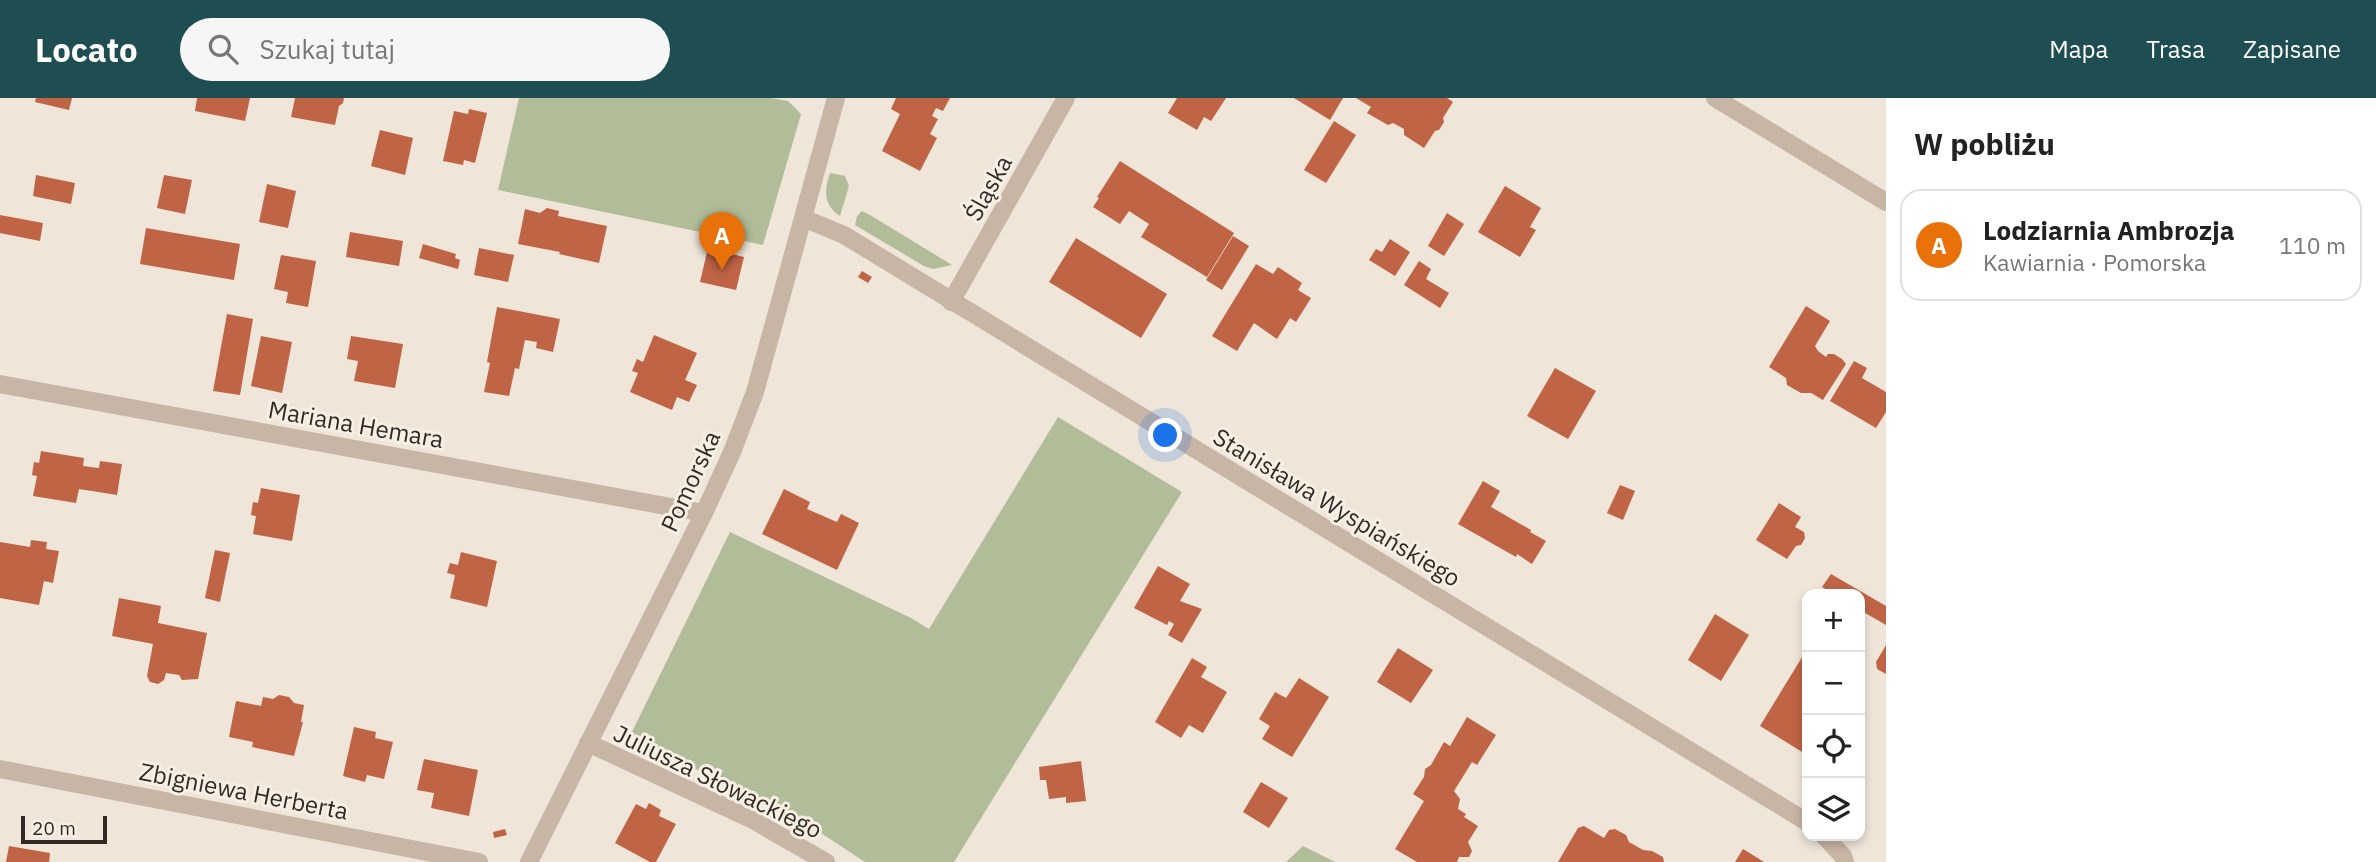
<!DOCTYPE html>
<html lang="pl">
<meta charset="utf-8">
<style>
:root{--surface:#fff;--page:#f6f6f6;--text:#222;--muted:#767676;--line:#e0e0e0;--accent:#1e4e52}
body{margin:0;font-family:"IBM Plex Sans",sans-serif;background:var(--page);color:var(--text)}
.controls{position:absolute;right:21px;bottom:21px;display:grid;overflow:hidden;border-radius:14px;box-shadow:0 4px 10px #0003}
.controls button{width:63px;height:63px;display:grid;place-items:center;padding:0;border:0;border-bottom:2px solid var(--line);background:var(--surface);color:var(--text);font:35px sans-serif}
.scale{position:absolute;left:21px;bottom:18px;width:86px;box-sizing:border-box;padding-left:7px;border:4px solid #332a26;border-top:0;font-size:19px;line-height:24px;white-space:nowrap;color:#332a26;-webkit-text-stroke:5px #f8efe4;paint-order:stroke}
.you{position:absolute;left:1166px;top:338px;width:24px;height:24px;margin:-18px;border:5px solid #fff;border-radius:50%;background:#1a73e8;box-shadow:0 0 0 10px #1a73e833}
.badge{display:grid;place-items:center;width:46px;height:46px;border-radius:50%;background:var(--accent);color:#fff;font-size:23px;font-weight:700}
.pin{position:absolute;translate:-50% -58px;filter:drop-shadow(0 2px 4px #0008)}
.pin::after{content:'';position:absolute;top:37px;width:24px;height:21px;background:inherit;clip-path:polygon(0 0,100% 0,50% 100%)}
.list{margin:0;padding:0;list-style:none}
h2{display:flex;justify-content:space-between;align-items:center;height:91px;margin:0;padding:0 28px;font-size:30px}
h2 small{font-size:23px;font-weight:400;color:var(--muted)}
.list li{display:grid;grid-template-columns:46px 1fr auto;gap:21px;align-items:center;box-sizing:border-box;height:112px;margin:0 14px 14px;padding:0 14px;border:2px solid var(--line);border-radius:21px}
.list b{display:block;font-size:26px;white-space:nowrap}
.list p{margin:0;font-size:23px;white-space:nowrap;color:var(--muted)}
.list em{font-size:23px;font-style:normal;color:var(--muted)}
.icon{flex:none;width:38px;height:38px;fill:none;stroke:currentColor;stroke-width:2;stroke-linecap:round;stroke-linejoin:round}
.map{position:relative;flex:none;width:1886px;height:764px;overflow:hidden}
header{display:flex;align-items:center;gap:42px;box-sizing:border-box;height:98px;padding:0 35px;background:var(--accent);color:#fff}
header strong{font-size:33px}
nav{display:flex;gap:38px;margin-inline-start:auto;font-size:24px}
.search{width:490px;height:63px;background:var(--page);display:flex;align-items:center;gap:18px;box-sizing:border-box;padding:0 24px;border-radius:38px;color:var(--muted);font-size:26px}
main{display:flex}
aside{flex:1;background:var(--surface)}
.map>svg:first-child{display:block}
.green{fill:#b1bd99}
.building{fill:#c06446}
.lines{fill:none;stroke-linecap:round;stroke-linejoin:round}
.street{stroke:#c7b5a5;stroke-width:18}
.labels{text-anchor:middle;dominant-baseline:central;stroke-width:6;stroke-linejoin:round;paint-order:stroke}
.street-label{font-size:24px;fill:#332a26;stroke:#f8efe4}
</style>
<header>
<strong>Locato</strong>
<div class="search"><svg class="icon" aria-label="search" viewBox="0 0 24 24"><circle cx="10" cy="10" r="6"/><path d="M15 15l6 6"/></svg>Szukaj tutaj</div>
<nav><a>Mapa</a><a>Trasa</a><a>Zapisane</a></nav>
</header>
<main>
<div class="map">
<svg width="1886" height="764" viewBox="0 0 1886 764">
<rect width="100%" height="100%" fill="#efe5d8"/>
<g class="green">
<polygon points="519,0 770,0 788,3 801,16 763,147 498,92"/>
<path d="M830,75L845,78L849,88L840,118C823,107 824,92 830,75Z"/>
<polygon points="862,113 870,117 952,167 933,171 924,168 855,127 857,118"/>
<polygon points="1058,319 1182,394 954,764 865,764 792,716 629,640 730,434 911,520 929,531"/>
<polygon points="1303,748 1335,764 1286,764"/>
</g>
<g class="building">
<polygon points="36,0 72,0 69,12 35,4"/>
<polygon points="197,0 250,0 245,23 195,13"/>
<polygon points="295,0 344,0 343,5 339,8 335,27 291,19"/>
<polygon points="896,0 950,0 943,13 936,10 932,18 938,21 930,36 937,40 920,73 882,53 900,16 891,11"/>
<polygon points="1177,0 1226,0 1211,23 1204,19 1197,32 1168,15"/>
<polygon points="1294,0 1343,0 1330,22"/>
<polygon points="1356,0 1447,0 1453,4 1443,20 1444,24 1439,32 1435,33 1424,50 1404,37 1404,31 1393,25 1388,27 1367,15 1371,9"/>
<polygon points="469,11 487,15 475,65 464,62 463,67 443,63 454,13 468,16"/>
<polygon points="1334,23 1356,37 1326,85 1304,72"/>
<polygon points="380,32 413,40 405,77 371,68"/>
<polygon points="1120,63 1234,135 1207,179 1141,139 1149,126 1129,113 1120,126 1093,109 1099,100 1097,99"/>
<polygon points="36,77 75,85 71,106 33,98"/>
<polygon points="164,77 192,82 185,116 157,110"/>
<polygon points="267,86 296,93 288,130 259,124"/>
<polygon points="1505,88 1541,110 1530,129 1536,132 1520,159 1478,134"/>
<polygon points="547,110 559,113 558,118 607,128 599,165 559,156 560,154 518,146 525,111 540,115"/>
<polygon points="1447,115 1464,126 1444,158 1428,148"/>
<polygon points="0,117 43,125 40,143 0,135"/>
<polygon points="146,130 240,146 234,182 140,166"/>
<polygon points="350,134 403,143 399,168 346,159"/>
<polygon points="1233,138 1249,148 1222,192 1206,182"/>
<polygon points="1076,140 1167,196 1141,240 1049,184"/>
<polygon points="1390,141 1410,154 1395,178 1369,162 1376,151 1382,154"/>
<polygon points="423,146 456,156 455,160 460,162 458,171 419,160"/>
<polygon points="479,150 514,157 508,184 474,177"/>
<polygon points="708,150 744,159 736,192 700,184"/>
<polygon points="281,157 316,163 308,209 286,205 288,194 274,191"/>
<polygon points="1419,163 1431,171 1426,181 1449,195 1440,210 1404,187"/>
<polygon points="1256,166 1273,176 1278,169 1302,185 1298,192 1311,200 1296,224 1290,220 1277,241 1254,225 1237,253 1212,238"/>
<polygon points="862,173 872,179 868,185 858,179"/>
<polygon points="1806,208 1830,223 1815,248 1818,253 1826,259 1828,256 1834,256 1842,261 1846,266 1823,302 1811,295 1801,295 1787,287 1786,280 1769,269"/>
<polygon points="497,209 560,221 553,254 536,250 537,244 525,242 519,271 515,270 509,298 484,294 490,265 487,264"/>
<polygon points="227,216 253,221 240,297 213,293"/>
<polygon points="654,237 697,255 685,282 697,287 689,304 677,299 672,312 630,294 638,275 632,273 637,261 643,264"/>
<polygon points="261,238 292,244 282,295 251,288"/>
<polygon points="351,238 403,246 395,290 354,283 358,263 347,261"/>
<polygon points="1854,263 1867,270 1862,280 1886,294 1886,314 1876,330 1830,303"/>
<polygon points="1555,270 1596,293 1568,341 1527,318"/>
<polygon points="41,353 84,360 83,368 99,370 100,363 122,366 117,397 79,391 76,405 33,398 37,378 32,377 34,364 39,365"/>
<polygon points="1483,383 1500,393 1491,409 1531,432 1530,434 1546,443 1532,466 1517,456 1516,459 1458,426"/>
<polygon points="1620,387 1635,393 1623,422 1607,415"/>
<polygon points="261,390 300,397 292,443 253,436 256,418 251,417 253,404 258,405"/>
<polygon points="784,391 810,404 807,411 837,424 841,416 859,425 837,472 762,436"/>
<polygon points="1779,405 1801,419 1795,429 1804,434 1805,440 1801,447 1796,448 1787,461 1756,442"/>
<polygon points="31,442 47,444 46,451 59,453 53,485 44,483 39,507 0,500 0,444 30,449"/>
<polygon points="215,452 230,455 220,504 205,500"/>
<polygon points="461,454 497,463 487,509 450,500 455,477 447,475 450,465 458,467"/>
<polygon points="1158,468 1190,486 1180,503 1202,511 1182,545 1168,537 1174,526 1169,523 1167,527 1134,510"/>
<polygon points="1831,476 1886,508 1886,527 1860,512 1860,496 1834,496 1822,489"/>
<polygon points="119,500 161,508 158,525 207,535 198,581 182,582 179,577 166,575 164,582 158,586 150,584 147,578 153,546 112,538"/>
<polygon points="1715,516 1749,537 1721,583 1688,562"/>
<polygon points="1886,547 1886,576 1877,571 1876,564"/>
<polygon points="1398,550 1433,572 1411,605 1377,584"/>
<polygon points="1807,551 1807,657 1760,628"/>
<polygon points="1192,560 1207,569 1201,579 1227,594 1203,635 1189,627 1181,640 1155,624"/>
<polygon points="1299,580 1329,599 1292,659 1262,641 1270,628 1259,621 1275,594 1286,600"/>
<polygon points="279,597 289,599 294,605 304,607 301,624 303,624 294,658 252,649 253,644 229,639 236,603 261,608 263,599 273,601"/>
<polygon points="1467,619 1496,637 1477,667 1472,664 1454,693 1460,701 1458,711 1466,716 1464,719 1478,728 1468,744 1472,753 1469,759 1459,759 1457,764 1417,764 1395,751 1424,703 1413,696 1424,679 1425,671 1431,667 1444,644 1450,648"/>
<polygon points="354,629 376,634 375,640 393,644 384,681 367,677 365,684 343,678"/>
<polygon points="424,661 478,672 469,718 431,710 434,695 417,692"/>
<polygon points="1081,663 1086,703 1066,705 1066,699 1049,701 1046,682 1040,682 1039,669"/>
<polygon points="1261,684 1288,700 1269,730 1243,714"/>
<polygon points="649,705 661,712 659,718 676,726 656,764 650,764 615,745 636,706 646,711"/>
<polygon points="1584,728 1604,740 1609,732 1615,731 1626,737 1629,744 1643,752 1652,753 1663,759 1664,764 1558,764 1578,730"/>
<polygon points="505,731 507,737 494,740 493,734"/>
<polygon points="9,748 50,755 49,764 6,764"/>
<polygon points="1743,751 1764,764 1735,764"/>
</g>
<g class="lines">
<g class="street">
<polyline points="1715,0 1886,104"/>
<polyline points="803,120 844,137 1807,724"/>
<polyline points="951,204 1066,0"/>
<polyline points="0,286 704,415"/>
<polyline points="588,645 751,721 826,764"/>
<polyline points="0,671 479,764"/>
<polyline points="1824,738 1843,758 1845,764"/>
<polyline points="529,764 704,415 732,354 755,294 836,0"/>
</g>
</g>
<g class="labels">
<g class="street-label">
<text transform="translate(988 90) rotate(-61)">Śląska</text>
<text transform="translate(356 326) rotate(10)">Mariana Hemara</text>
<text transform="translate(690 383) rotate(-65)">Pomorska</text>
<text transform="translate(1337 409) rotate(31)">Stanisława Wyspiańskiego</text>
<text transform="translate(718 683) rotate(26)">Juliusza Słowackiego</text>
<text transform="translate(244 693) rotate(11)">Zbigniewa Herberta</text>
</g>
</g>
</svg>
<div class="controls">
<button>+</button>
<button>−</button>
<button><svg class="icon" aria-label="locate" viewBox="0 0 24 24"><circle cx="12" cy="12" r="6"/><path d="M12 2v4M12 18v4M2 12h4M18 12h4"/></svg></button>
<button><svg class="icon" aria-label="layers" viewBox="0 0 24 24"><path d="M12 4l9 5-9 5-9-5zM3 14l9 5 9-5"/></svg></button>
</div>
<div class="scale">20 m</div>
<div class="you"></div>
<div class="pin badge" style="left:722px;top:172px;background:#e8710a">A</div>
</div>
<aside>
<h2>W pobliżu<small></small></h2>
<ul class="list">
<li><span class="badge" style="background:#e8710a">A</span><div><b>Lodziarnia Ambrozja</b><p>Kawiarnia · Pomorska</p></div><em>110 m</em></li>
</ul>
</aside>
</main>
